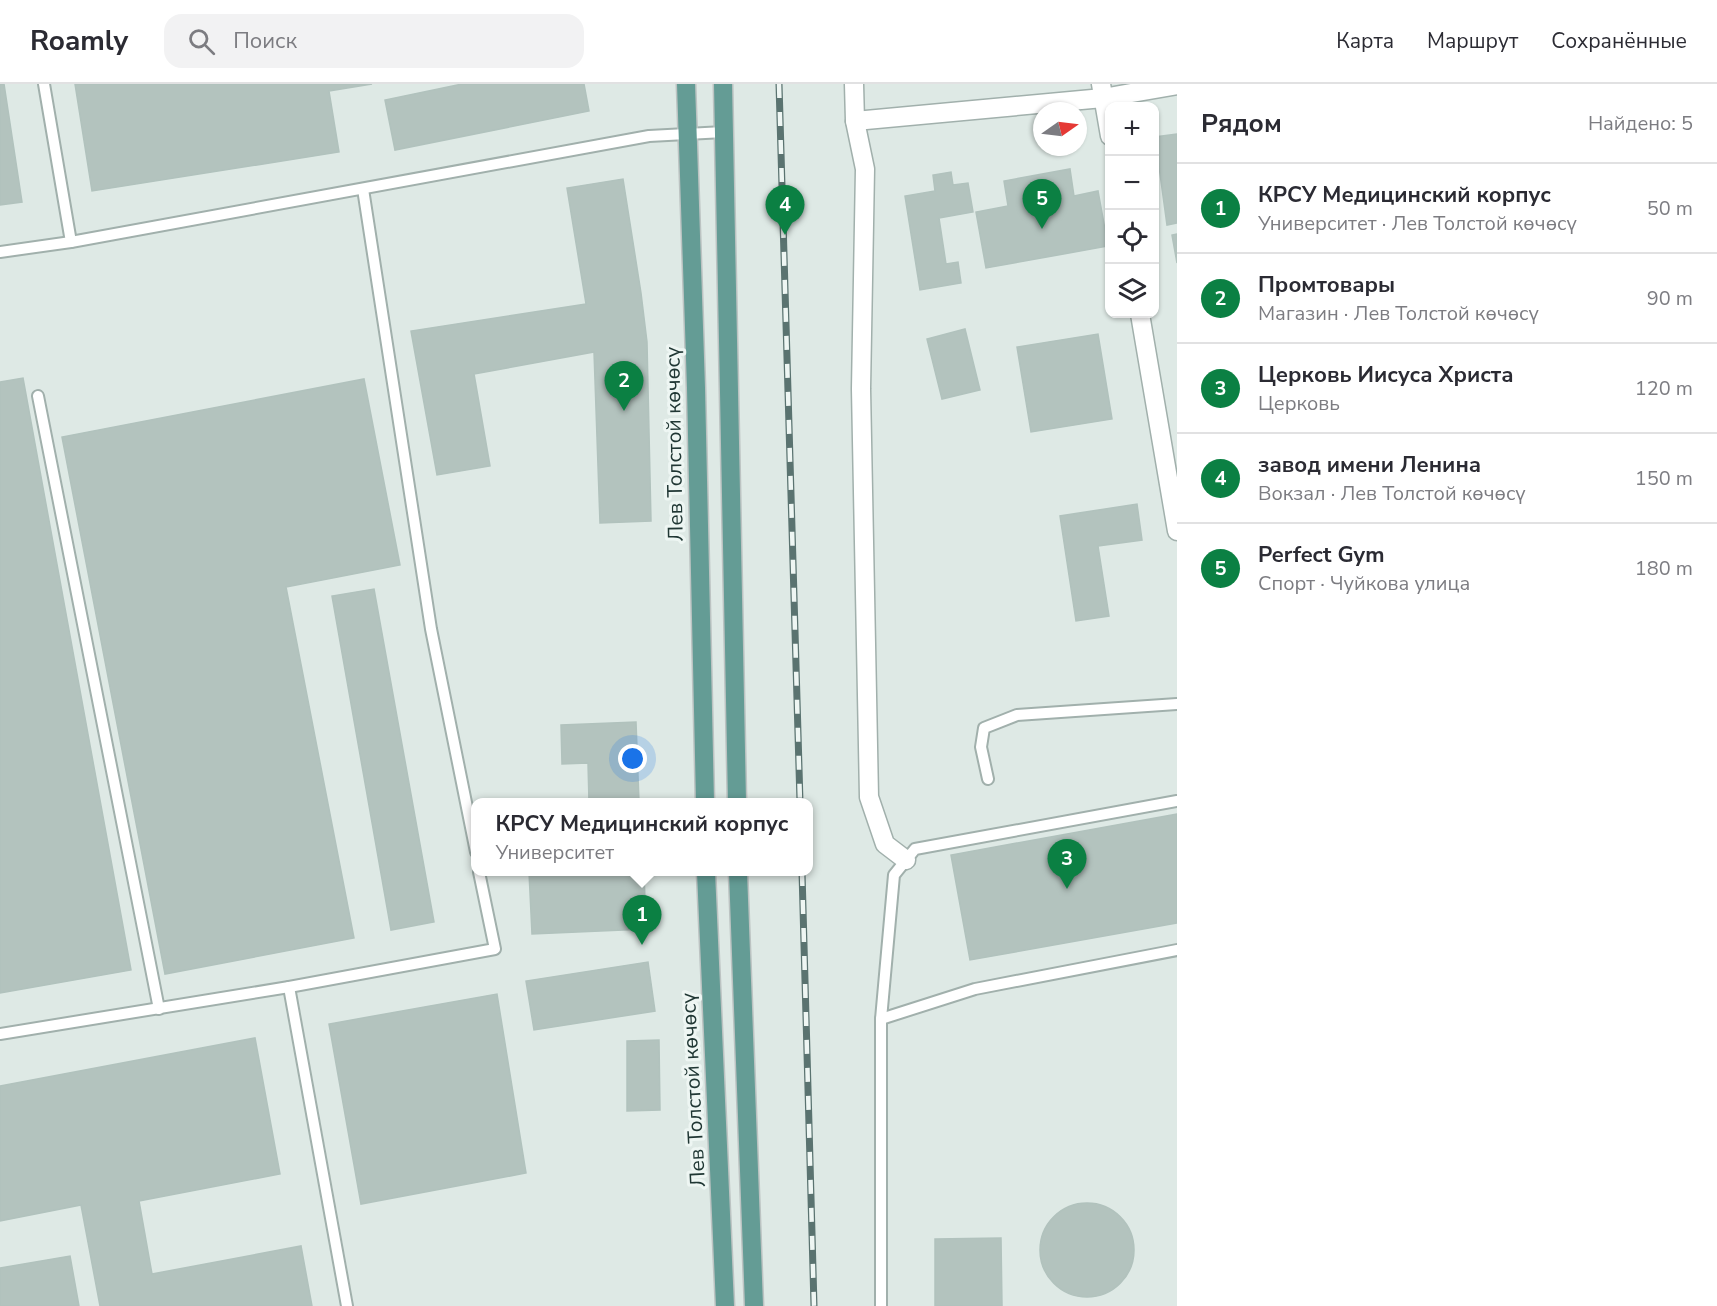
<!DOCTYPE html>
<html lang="ru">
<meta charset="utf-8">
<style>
:root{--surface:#fff;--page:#f2f2f3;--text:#2b2b33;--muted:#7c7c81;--line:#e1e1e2;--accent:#0b8043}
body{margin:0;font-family:"Nunito Sans",sans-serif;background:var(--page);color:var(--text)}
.controls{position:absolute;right:18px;top:18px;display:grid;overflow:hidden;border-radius:12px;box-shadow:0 2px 4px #0004}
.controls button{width:54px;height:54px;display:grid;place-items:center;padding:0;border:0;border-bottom:2px solid var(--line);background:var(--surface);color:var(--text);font:30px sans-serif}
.compass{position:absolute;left:1033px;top:18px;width:54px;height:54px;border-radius:50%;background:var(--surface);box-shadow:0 2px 4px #0004;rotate:76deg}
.you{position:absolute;left:633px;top:675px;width:21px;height:21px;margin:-15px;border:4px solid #fff;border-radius:50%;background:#1a73e8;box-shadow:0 0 0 9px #1a73e833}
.badge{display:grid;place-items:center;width:39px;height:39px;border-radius:50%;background:var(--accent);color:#fff;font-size:20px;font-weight:700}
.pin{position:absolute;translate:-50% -50px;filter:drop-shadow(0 2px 3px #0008)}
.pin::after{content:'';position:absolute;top:32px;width:21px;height:18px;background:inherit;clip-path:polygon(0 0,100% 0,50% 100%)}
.popup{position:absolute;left:471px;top:714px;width:342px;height:78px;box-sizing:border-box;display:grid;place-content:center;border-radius:12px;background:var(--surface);filter:drop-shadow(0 2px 4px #0005);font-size:20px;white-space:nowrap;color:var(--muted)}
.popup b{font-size:22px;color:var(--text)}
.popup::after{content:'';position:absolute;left:50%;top:100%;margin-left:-12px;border:12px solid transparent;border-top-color:var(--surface)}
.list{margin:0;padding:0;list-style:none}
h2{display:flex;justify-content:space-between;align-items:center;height:78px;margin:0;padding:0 24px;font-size:26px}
h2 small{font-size:20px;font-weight:400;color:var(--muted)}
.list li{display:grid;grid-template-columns:39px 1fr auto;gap:18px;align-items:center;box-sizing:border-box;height:90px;padding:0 24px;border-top:2px solid var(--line)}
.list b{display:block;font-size:22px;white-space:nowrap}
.list p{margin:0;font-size:20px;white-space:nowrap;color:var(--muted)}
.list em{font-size:20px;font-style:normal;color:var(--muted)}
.icon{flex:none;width:33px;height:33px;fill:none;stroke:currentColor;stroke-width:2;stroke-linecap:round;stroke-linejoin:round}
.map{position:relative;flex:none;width:1177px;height:1222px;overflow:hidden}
header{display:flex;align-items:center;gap:36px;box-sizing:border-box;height:84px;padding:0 30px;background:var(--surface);border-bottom:2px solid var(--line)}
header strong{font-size:28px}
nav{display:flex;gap:33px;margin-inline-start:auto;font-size:21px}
.search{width:420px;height:54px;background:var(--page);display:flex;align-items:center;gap:15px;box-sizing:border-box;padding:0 21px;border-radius:18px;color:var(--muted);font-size:22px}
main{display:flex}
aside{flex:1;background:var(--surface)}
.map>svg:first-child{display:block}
.building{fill:#b3c3be;stroke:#b1c2bd;stroke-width:1.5}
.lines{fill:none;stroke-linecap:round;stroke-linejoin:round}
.service-casing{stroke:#a1b0ac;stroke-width:14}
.minor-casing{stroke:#a1b0ac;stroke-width:21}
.primary-casing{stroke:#bcc3c2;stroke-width:21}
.service{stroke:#fff;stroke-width:10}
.minor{stroke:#fff;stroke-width:18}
.primary{stroke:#649c95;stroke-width:18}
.rail-casing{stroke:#5a7370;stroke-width:7}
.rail{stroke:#eef6f3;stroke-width:4.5;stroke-dasharray:14;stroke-linecap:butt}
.labels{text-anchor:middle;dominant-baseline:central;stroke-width:6;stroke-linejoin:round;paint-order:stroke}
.street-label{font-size:21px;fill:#203734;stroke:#eef6f3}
</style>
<header>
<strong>Roamly</strong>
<div class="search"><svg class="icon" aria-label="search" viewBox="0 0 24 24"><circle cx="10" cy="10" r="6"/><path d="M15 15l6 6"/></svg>Поиск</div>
<nav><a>Карта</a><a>Маршрут</a><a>Сохранённые</a></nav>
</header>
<main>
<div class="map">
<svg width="1177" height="1222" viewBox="0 0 1177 1222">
<rect width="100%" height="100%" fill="#dee9e5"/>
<g class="building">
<polygon points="0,0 4,0 22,118 0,121"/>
<polygon points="75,0 372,0 329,7 339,68 92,107"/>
<polygon points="462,0 584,0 589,27 395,66 385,16"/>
<polygon points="1177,50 1177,139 1167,141 1155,53"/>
<polygon points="1070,85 1074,112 1098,107 1108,162 986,184 976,128 1008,122 1004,97"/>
<polygon points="951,88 953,101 968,99 973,128 939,134 946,180 958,178 961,199 920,206 905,112 935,107 933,91"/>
<polygon points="623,95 641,209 647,258 651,437 600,439 594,268 474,290 490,382 437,391 411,247 586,220 567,104"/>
<polygon points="1177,150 1177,179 1172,151"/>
<polygon points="965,245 980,306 942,315 927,255"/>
<polygon points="1098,250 1112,335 1031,348 1017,263"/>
<polygon points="23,294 131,886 0,909 0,298"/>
<polygon points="364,295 400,481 286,503 354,854 165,890 62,353"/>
<polygon points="1137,420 1142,456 1098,462 1109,532 1076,537 1060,432"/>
<polygon points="374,505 434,838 391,846 332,512"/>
<polygon points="636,638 639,718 589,718 588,679 562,680 561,641"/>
<polygon points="1177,730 1177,839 970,876 951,771"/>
<polygon points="529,788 578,788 578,791 644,788 646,845 532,850"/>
<polygon points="648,878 655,927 534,946 526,897"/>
<polygon points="497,910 526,1089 361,1120 329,940"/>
<polygon points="255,954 280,1090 139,1117 152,1190 301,1162 312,1222 100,1222 81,1121 0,1137 0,1002"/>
<polygon points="659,956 660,1026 627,1027 627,957"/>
<circle cx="1087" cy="1166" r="47"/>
<polygon points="1001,1154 1002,1222 935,1222 935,1155"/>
<polygon points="70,1172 79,1222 0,1222 0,1184"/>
</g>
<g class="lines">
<defs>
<g id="service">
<polyline points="44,0 71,158"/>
<polyline points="363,105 431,545 476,768"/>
<polyline points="0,168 71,158 649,52 724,48"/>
<polyline points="38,312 159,925"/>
<polyline points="988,695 981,663 984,644 1017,631 1177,620"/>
<polyline points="289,903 347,1222"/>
<polyline points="881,935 975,905 1177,866"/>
<polyline points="0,950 289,903 495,865 479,788"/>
<polyline points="881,1222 881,935 894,791 915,765 1177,717"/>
</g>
<g id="minor">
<polyline points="854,0 855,37 865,85 861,305 869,713 885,760 906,776"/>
<polyline points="1101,0 1110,52"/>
<polyline points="855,37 1103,14 1177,1"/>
<polyline points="1140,230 1177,447"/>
</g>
<g id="primary">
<polyline points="686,0 696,304 705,718"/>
<polyline points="723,0 737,718"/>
<polyline points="706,788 725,1222"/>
<polyline points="738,788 754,1222"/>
</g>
</defs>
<use href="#service" class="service-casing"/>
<use href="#minor" class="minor-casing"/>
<use href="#primary" class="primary-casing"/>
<use href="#service" class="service"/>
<use href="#minor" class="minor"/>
<use href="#primary" class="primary"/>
<defs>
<g id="rail">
<polyline points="779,0 800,718"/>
<polyline points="802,788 814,1222"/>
</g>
</defs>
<use href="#rail" class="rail-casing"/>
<use href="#rail" class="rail"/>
</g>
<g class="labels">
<g class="street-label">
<text transform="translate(674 360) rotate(-91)">Лев Толстой көчөсү</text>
<text transform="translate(693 1006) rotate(-93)">Лев Толстой көчөсү</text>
</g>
</g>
</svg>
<div class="controls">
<button>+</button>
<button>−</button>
<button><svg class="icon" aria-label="locate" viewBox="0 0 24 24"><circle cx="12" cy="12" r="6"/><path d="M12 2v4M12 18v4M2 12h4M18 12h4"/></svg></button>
<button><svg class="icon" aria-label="layers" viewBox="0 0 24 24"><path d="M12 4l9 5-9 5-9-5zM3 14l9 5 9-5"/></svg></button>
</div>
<svg class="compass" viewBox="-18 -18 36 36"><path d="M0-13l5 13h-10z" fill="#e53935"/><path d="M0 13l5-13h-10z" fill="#7c7c81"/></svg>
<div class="you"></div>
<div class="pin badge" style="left:642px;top:861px">1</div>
<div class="popup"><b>КРСУ Медицинский корпус</b>Университет</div>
<div class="pin badge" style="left:624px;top:327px">2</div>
<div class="pin badge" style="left:1067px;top:805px">3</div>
<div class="pin badge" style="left:785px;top:151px">4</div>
<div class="pin badge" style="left:1042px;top:145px">5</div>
</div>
<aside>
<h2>Рядом<small>Найдено: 5</small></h2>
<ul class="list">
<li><span class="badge">1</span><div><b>КРСУ Медицинский корпус</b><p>Университет · Лев Толстой көчөсү</p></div><em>50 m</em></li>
<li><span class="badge">2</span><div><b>Промтовары</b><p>Магазин · Лев Толстой көчөсү</p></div><em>90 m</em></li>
<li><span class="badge">3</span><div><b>Церковь Иисуса Христа</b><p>Церковь</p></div><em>120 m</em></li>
<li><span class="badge">4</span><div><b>завод имени Ленина</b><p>Вокзал · Лев Толстой көчөсү</p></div><em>150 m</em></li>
<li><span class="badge">5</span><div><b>Perfect Gym</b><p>Спорт · Чуйкова улица</p></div><em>180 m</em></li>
</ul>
</aside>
</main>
